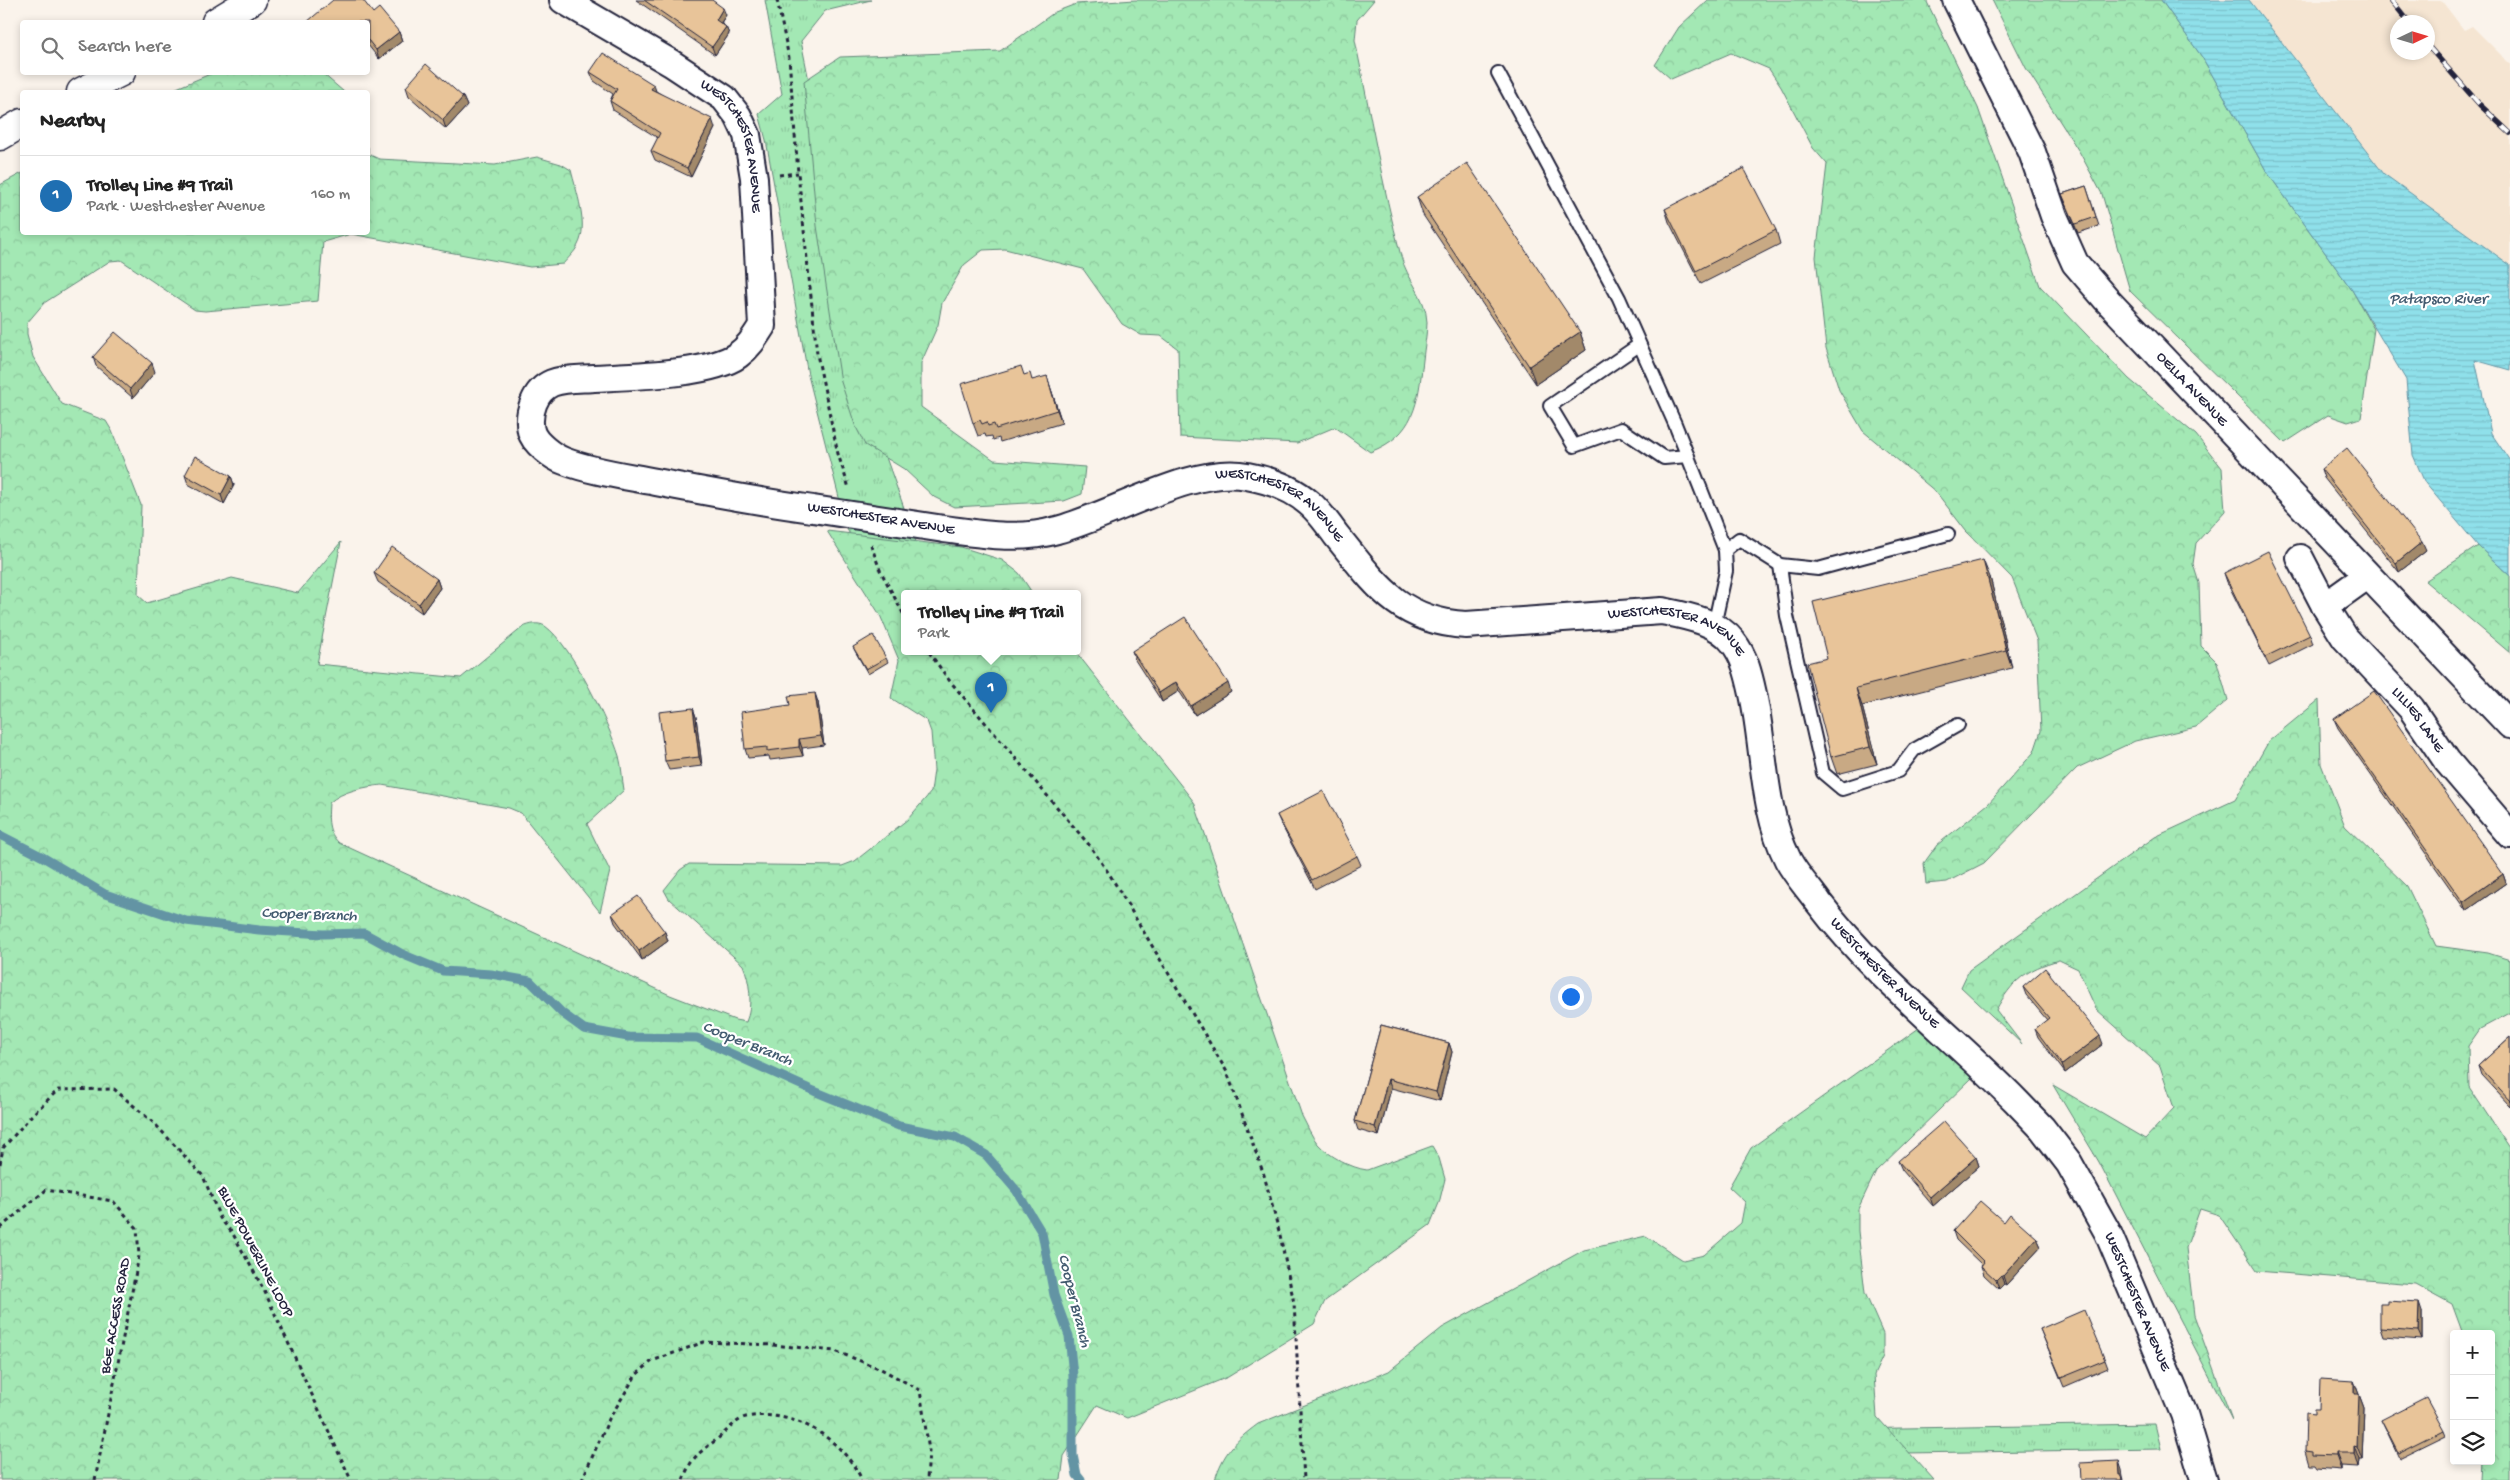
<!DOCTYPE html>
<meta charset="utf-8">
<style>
:root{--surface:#fff;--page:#f2f2f2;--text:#222;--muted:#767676;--line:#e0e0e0;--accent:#1f6fb2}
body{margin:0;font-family:"Gochi Hand",sans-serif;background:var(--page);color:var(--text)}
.controls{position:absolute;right:15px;bottom:15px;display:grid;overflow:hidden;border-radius:5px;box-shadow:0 2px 8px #0003}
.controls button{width:45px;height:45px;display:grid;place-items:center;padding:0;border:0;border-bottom:1px solid var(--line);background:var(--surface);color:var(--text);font:25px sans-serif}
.compass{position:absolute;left:2390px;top:15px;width:45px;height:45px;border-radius:50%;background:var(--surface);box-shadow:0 2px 8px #0003;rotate:86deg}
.you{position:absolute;left:1570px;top:996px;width:18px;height:18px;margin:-12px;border:4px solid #fff;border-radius:50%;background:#1a73e8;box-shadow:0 0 0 8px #1a73e833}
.badge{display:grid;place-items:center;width:32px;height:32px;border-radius:50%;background:var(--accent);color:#fff;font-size:16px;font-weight:700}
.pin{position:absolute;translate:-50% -41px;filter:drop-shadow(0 1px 2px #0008)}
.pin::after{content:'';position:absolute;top:26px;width:18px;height:15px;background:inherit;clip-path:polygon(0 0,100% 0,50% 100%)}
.popup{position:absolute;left:901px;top:590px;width:180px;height:65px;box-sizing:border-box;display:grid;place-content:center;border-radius:5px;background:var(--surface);filter:drop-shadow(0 1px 4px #0005);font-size:16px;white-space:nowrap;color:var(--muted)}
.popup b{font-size:19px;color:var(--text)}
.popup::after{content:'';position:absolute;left:50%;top:100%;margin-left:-10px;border:10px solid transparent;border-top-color:var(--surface)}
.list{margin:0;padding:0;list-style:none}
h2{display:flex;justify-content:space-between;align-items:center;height:65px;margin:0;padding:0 20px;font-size:21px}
h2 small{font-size:16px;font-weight:400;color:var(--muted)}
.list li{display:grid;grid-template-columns:32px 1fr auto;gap:15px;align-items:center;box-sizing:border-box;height:80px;padding:0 20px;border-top:1px solid var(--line)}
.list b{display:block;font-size:19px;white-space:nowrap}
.list p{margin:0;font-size:16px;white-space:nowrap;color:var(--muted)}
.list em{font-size:16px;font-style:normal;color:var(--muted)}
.icon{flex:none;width:28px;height:28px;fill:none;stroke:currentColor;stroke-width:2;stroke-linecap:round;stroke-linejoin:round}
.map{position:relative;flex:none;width:2510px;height:1480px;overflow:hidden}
.search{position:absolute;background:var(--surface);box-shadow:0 2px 8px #0003;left:20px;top:20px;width:350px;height:55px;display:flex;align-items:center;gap:12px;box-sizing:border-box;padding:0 18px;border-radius:5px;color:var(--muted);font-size:19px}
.panel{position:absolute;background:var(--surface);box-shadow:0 2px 8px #0003;left:20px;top:90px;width:350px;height:145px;border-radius:5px}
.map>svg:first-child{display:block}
.built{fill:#f5e5d2;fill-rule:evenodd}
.grass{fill:url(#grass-tufts);stroke:#628578}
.forest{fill:url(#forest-crowns);stroke:#628578}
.water{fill:url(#water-rules);stroke:#6394a4}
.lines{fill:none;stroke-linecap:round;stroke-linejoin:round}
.stream{stroke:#6394a4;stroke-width:9}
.service-casing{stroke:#22223b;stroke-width:16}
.minor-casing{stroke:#22223b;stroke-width:30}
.secondary-casing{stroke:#22223b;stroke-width:31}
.path{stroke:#22223b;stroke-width:3;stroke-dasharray:4 4;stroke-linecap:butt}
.service{stroke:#fff;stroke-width:12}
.minor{stroke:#fff;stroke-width:26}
.secondary{stroke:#fff;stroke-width:28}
.rail-casing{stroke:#22223b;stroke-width:5.5}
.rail{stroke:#fff;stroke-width:4;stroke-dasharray:11;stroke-linecap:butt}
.minor-bridge-casing{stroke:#22223b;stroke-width:30;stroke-linecap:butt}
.minor-bridge{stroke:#fff;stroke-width:26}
.wall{fill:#c8a984;stroke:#22223b}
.shaded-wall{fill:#a2896b;stroke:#22223b}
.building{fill:#e8c499;stroke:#22223b}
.labels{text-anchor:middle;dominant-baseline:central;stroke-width:4.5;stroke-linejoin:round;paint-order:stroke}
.street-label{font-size:15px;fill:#22223b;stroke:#fff}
.water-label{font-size:16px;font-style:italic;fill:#435b70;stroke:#fff}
</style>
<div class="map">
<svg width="2510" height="1480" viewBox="0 0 2510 1480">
<defs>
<pattern id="grass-tufts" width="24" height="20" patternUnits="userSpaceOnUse" patternTransform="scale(1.25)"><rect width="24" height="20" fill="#a3e8b4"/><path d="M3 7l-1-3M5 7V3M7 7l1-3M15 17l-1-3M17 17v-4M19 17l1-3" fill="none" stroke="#8cc79c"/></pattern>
<pattern id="forest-crowns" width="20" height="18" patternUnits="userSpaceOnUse" patternTransform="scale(1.25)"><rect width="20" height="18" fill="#a3e8b4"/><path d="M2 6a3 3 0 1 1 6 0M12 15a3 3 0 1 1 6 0" fill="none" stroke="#8cc79c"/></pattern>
<pattern id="water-rules" width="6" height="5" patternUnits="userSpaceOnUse" patternTransform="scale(1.25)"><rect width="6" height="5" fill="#8fe0ea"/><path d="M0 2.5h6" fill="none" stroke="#7bc0ca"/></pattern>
</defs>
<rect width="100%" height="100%" fill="#faf3eb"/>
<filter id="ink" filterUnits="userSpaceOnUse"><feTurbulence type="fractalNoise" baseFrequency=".02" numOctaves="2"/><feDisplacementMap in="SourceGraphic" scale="10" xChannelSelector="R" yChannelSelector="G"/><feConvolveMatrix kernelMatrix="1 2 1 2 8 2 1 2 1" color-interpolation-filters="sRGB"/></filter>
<g filter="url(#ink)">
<path class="built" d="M2249,0H2441L2464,30L2472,26L2510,64V265L2384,174ZM2398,22H2428V52H2398Z"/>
<g class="grass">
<polygon points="765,0 871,0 825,11 801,41 883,449 923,561 905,594 872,577 847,529 808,375 766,140 759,114 782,94"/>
<polygon points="2155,1424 2161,1449 1780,1455 1571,1480 1778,1430"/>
</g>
<g class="forest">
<path d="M1135,0H1374L1357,20L1355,40C1370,112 1382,185 1401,256C1407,280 1426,296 1427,322C1427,335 1424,348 1423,360C1418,403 1415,435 1370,452L1335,427L1297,443L1180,437L1178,349L1161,336L1141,335L1122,324L1083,269L1005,249L983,250L964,265L942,303L938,325L921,363V407L994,460L1085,467L1082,494L1064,501L954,507L934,497L904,469L865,445L855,425L841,382L817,226L804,81L840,57L1000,51L1055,12L1076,4Z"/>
<polygon points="1708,0 1926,0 1978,108 2040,286 2129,379 2196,435 2222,468 2225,511 2196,543 2193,564 2199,583 2201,646 2217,662 2228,700 2196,727 2135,741 2077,768 1984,863 1947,882 1926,884 1924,863 1937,845 1988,804 2034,752 2041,731 2037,641 2012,578 1966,531 1936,492 1863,431 1839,390 1826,348 1816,257 1827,164 1813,148 1781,87 1769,69 1731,53 1671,79 1655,65 1679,27"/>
<polygon points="1992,0 2161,0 2202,57 2267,172 2352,290 2374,329 2361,418 2348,422 2328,415 2285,443 2130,291 2102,194 2080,153 2026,68"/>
<polygon points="215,72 322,73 344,92 167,92"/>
<path d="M368,147V154L379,159L495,165L537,157L561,164L571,170C576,191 589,225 578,245C575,252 568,258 563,264L530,267L351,234L323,242L318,301L205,311L195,310L121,260L110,261L44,303L27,323V334L33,357L62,404L106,421L112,431L141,505L138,595L147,603L232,578L298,593L341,542L317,664L461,678L523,627C530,624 538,622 545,626C572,645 609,724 619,756C622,767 622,779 624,790L587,824L610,871L600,912L521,813L509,808L382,785C364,787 342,791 329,803C328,820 327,831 339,843L670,995L735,1020L746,1022C753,1006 750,981 743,965L669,899L664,890L680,870L689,864L842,866L855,861L908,819L931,792L934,770L931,732L927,721L891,698L899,660L880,615L827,531L961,547L1002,560L1019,573L1033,594H905V652H1076L1194,802L1302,1116C1307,1125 1311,1136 1318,1144C1329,1156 1351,1168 1367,1170L1432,1146L1439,1158L1445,1179L1439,1203L1430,1225L1325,1301L1314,1324L1228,1377L1127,1418L1097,1405L1064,1456L1061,1480H0V185L22,173V232H368Z"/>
<polygon points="2478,546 2510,576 2510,653 2425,581"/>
<path d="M2319,700L2321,764L2345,826L2407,886L2436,946L2488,953L2510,960V1013L2480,1029L2468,1046L2469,1087L2510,1149V1480H2482L2483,1461H2491V1334H2463L2452,1304L2415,1284L2257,1271L2219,1215L2200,1209L2186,1248L2194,1315L2232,1420L2099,1162L2053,1085L2145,1139L2174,1108L2160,1066L2096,1009L2078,969L2059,960C2026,969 2012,981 1996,1010L2022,1044L1961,987L1969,970L2155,837L2235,800L2269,741Z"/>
<path d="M1926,1023L1972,1078L1876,1171L1858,1209V1231L1865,1293L1883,1334V1356L1874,1375L1877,1417L1934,1480H1215C1223,1453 1235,1441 1258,1424L1389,1371L1442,1328L1584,1250L1646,1236L1683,1260L1704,1255L1741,1223L1745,1202L1729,1187L1751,1148Z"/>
</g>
<polygon class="water" points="2161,0 2249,0 2384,174 2510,265 2510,370 2475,360 2491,433 2510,461 2510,576 2478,546 2425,483 2413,455 2406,380 2352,290 2267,172 2202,57"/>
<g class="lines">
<polyline class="stream" points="0,835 41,856 105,894 186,921 259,930 323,934 364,933 404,955 443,971 491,974 530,981 562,1013 584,1029 628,1037 697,1038 814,1091 899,1126 955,1137 986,1155 1016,1190 1042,1233 1054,1295 1069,1336 1073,1375 1073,1455 1077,1475 1081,1480"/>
<defs>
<g id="service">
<polyline points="1498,73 1619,298 1675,424 1725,550"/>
<polyline points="1639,345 1550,406 1574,446 1621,429 1664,458 1688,456"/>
<polyline points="1780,565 1787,616 1823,773 1842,789 1898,771 1914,750 1958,725"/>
<polyline points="1714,626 1726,571 1725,550 1739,539 1780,565 1818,569 1948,534"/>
</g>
<g id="minor">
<path id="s1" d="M563,0L671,63L724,98L738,116L747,135L754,178L762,326C755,337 749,347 738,355C710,375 629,376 594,378C581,379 564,378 552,383C535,390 527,413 531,431C534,443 553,457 564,461C593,472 626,476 656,482C708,492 760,502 813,509"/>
<path id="s2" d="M1956,0L2032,152L2054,216L2075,263L2106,299L2510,725"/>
<path id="s3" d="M944,529C981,534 1020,541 1057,530C1111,516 1193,465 1247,476C1269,480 1292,488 1309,503C1319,511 1328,524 1336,535C1375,583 1398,621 1466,625L1662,611C1686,616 1717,621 1733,642C1745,657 1749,676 1753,694C1765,749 1762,809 1788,860C1796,875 1809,889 1819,903C1875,977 1951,1035 2016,1101L2042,1128L2069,1163L2108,1233L2184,1414L2204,1480"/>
<polyline points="2300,558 2325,606"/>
<path id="s4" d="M2367,576L2325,606L2345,638L2411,708L2447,761L2510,835"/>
</g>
<g id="secondary">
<polyline points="216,22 252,0"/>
<polyline points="81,92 121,72"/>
<polyline points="0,136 22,123"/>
</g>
</defs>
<use href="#service" class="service-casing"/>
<use href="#minor" class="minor-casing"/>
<use href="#secondary" class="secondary-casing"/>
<g class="path">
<polyline points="777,0 789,58 798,173 817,354 838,454 849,488"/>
<polyline points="779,175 798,173"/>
<polyline points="871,545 880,570 905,617"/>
<polyline points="929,652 949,680 1090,846 1110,875 1227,1072 1264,1175 1280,1235 1294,1303 1304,1480"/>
<polyline points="0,1164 3,1148 31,1116 58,1090 114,1089 155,1124 203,1176 220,1218 233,1234 264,1290 351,1480"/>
<polyline points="0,1228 46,1190 113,1201 137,1228 139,1256 95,1480"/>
<polyline points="582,1480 609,1419 636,1375 652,1361 704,1342 773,1345 835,1351 881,1369 920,1390 929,1451 927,1480"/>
<path d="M683,1480C692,1456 697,1455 716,1440C724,1434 737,1419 746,1417C793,1408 842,1438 862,1480"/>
</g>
<use href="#service" class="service"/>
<use href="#minor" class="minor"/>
<use href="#secondary" class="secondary"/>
<defs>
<g id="rail">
<polyline points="2391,0 2409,22"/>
<polyline points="2428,46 2480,105 2510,133"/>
</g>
</defs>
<use href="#rail" class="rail-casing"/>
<use href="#rail" class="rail"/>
<defs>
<polyline id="minor-bridge" points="813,509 944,529"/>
</defs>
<use href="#minor-bridge" class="minor-bridge-casing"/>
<use href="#minor-bridge" class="minor-bridge"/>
</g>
<g class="wall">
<polygon points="636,0 712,0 726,15 721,23 726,27 729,34 715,55 655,13"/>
<polygon points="373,13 399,32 402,41 379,59 368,45 368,22"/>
<polygon points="590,72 656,91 715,128 691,177 655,160 651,151 658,138 613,110 610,101 613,94 594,81"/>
<polygon points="406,87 463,97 467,106 446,129 409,96"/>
<polygon points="2086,186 2099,226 2078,233 2062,194"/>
<polygon points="1417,197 1580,332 1586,350 1536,384 1423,215"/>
<polygon points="1665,209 1776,230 1780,244 1701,284 1669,222"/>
<polygon points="93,357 155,372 133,398 96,366"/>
<polygon points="1024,375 1032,380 1051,389 1062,423 1000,442 999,438 993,440 992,436 986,437 985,434 978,436 973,423"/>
<polygon points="2321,469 2426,551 2399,572 2324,478"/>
<polygon points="185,475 231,476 234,485 224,504 188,484"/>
<polygon points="374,573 437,579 440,588 422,613 378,582"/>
<polygon points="2224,573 2310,635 2313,644 2269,666 2227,582"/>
<polygon points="1990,577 2012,668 1862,706 1877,764 1837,774 1831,757 1827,658"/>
<polygon points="853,647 886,658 888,662 868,674 855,651"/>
<polygon points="1132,651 1231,692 1195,715 1179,691 1162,702 1135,660"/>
<polygon points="818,702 824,745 802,748 803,756 770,760 769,756 748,758 745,749"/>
<polygon points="693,708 696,717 702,766 669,770 665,761"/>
<polygon points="2334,719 2503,874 2506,883 2466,911 2338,728"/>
<polygon points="1277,815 1357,856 1361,865 1315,889 1281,824"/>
<polygon points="612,914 665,932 668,941 642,960 615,923"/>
<polygon points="2023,987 2103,1044 2065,1073 2038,1037 2035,1029 2047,1020 2026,995"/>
<polygon points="1381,1025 1449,1043 1452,1052 1440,1101 1391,1088 1379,1136 1358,1130 1355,1121"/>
<polygon points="2510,1037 2510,1106 2481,1075 2478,1066"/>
<polygon points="1976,1157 1979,1166 1933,1206 1902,1170 1898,1161"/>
<polygon points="2004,1222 2037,1238 2041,1247 2006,1285 2004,1284 1999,1289 1984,1275 1981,1266 1982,1265 1956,1240 1953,1231"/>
<polygon points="2422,1312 2422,1340 2383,1337 2380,1328"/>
<polygon points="2040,1329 2105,1360 2108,1368 2064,1387"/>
<polygon points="2354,1381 2364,1408 2362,1459 2359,1459 2358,1467 2341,1466 2341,1470 2317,1468 2315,1465 2309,1465 2305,1451 2314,1414 2319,1409"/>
<polygon points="2381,1420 2444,1430 2446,1435 2399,1458"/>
</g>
<g class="shaded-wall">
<polygon points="723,8 726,15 718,27 716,20"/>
<polygon points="726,27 729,34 715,55 712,47"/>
<polygon points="399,32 402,41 379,59 376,50"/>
<polygon points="654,85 657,94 651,89"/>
<polygon points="463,97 467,106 446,129 443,120"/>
<polygon points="712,119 715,128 691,177 687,168"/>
<polygon points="1580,332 1586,350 1536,384 1529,366"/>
<polygon points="152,363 155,372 133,398 130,389"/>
<polygon points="1047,376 1051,389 1062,423 1057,410"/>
<polygon points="231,476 234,485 224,504 221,495"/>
<polygon points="2422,542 2426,551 2399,572 2396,563"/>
<polygon points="1983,560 1990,577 2012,668 2006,650"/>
<polygon points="437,579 440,588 422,613 419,604"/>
<polygon points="1176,682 1179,691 1162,702 1159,693"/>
<polygon points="1228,683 1231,692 1195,715 1191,706"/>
<polygon points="1856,688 1862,706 1877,764 1870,747"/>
<polygon points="815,693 818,702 824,745 821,736"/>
<polygon points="693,708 696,717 702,766 699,757"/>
<polygon points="799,739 802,748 803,756 799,747"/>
<polygon points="2503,874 2506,883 2466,911 2463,902"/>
<polygon points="665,932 668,941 642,960 639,951"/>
<polygon points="2100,1036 2103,1044 2065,1073 2062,1065"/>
<polygon points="1449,1043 1452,1052 1440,1101 1436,1092"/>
<polygon points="1388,1079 1391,1088 1379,1136 1375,1127"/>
<polygon points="1976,1157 1979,1166 1933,1206 1930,1197"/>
<polygon points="2037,1238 2041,1247 2006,1285 2003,1276"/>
<polygon points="2001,1275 2004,1284 1999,1289 1996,1280"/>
<polygon points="2419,1303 2422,1312 2422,1340 2418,1331"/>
<polygon points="2354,1381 2364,1408 2362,1459 2357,1446 2354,1394"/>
<polygon points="2354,1445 2359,1459 2358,1467 2354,1453"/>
<polygon points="2336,1453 2341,1466 2341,1470 2336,1456"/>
<polygon points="2119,1461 2122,1470 2123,1476 2124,1480 2121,1480 2120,1475"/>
</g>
<g class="building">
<polygon points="333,0 363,0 373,13 379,8 399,32 376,50 368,40 368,22 307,22"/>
<polygon points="644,0 712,0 723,8 716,20 726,27 712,47"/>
<polygon points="603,53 654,85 651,89 712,119 687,168 651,151 660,133 610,101 617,89 590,72"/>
<polygon points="426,64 463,97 443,120 406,87"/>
<polygon points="1467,163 1580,332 1529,366 1417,197"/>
<polygon points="1744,168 1776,230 1696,271 1665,209"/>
<polygon points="2086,186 2096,217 2075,224 2062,194"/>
<polygon points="115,332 152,363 130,389 93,357"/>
<polygon points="1021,366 1024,375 1030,373 1032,380 1047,376 1057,410 996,429 994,424 988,426 987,422 982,424 980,420 973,423 961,384"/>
<polygon points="2347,448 2422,542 2396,563 2321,469"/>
<polygon points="195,456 231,476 221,495 185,475"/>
<polygon points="392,547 437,579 419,604 374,573"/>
<polygon points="2268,551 2310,635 2265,657 2224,573"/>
<polygon points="1983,560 2006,650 1856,688 1870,747 1831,757 1807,663 1827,658 1813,602"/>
<polygon points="1185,617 1228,683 1191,706 1176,682 1159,693 1132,651"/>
<polygon points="873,635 886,658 866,669 853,647"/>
<polygon points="2374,691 2503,874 2463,902 2334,719"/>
<polygon points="815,693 821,736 799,739 799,747 767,751 767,747 745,749 741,712 790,705 788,696"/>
<polygon points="693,708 699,757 665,761 659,712"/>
<polygon points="1323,791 1357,856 1312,880 1277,815"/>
<polygon points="638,896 665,932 639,951 612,914"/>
<polygon points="2045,968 2100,1036 2062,1065 2035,1029 2049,1018 2023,987"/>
<polygon points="1381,1025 1449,1043 1436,1092 1388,1079 1375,1127 1355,1121"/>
<polygon points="2510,1037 2510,1101 2478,1066"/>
<polygon points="1944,1121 1976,1157 1930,1197 1898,1161"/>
<polygon points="1980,1201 2004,1222 2010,1214 2037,1238 2003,1276 2001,1275 1996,1280 1981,1266 1984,1262 1953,1231"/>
<polygon points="2387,1301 2419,1303 2418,1331 2380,1328 2380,1304 2387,1304"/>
<polygon points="2084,1310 2105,1360 2061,1378 2040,1329"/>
<polygon points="2320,1379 2354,1381 2354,1394 2359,1394 2357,1446 2354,1445 2354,1453 2336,1453 2336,1456 2312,1455 2312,1452 2305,1451 2306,1413 2314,1414 2314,1409 2319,1409"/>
<polygon points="2426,1397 2444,1430 2398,1453 2381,1420"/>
<polygon points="2119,1461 2120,1475 2122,1475 2123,1480 2081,1480 2080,1463"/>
</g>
</g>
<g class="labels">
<g class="street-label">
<text stroke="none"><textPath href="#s1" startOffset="236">WESTCHESTER AVENUE</textPath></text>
<text stroke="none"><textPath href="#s2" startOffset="461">OELLA AVENUE</textPath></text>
<text stroke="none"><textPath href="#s3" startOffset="356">WESTCHESTER AVENUE</textPath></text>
<text transform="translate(881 519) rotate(9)">WESTCHESTER AVENUE</text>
<text stroke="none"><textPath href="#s3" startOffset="805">WESTCHESTER AVENUE</textPath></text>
<text stroke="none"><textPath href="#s4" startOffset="199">LILLIES LANE</textPath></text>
<text stroke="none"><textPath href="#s3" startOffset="1240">WESTCHESTER AVENUE</textPath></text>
<text transform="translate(255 1252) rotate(62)">BLUE POWERLINE LOOP</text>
<text stroke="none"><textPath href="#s3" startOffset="1660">WESTCHESTER AVENUE</textPath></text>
<text transform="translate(116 1316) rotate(-80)">BGE ACCESS ROAD</text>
</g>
<g class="water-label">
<text x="2438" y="300">Patapsco River</text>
<text transform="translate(309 916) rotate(2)">Cooper Branch</text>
<text transform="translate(747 1045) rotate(22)">Cooper Branch</text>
<text transform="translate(1073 1301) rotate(76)">Cooper Branch</text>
</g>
</g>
</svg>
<div class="controls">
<button>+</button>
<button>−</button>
<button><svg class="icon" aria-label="layers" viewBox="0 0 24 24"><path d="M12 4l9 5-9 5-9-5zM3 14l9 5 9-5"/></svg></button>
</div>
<svg class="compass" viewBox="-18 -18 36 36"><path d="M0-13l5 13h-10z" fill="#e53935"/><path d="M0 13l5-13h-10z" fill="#767676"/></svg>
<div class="you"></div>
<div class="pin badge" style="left:991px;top:713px">1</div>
<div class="popup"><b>Trolley Line #9 Trail</b>Park</div>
<div class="search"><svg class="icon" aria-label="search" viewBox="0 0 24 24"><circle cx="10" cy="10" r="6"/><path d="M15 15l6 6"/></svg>Search here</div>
<section class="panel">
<h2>Nearby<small></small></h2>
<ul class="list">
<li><span class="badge">1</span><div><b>Trolley Line #9 Trail</b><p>Park · Westchester Avenue</p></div><em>160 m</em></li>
</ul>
</section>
</div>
